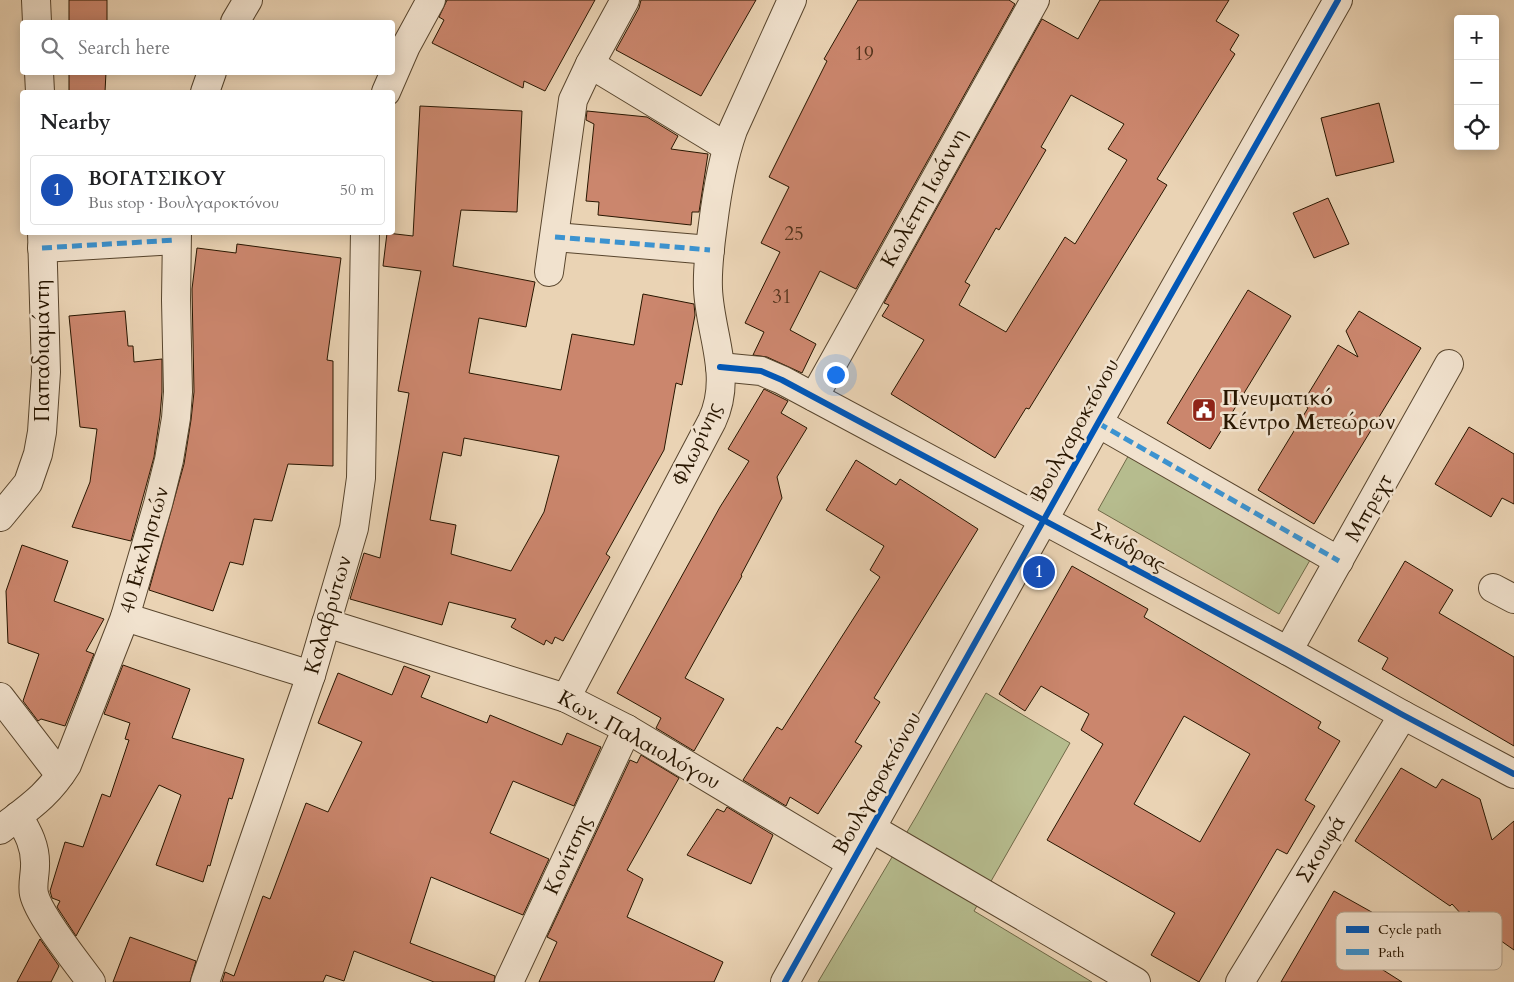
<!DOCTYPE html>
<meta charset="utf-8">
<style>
:root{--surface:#fff;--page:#f2f2f2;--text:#202124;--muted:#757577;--line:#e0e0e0;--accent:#8f2418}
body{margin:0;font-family:Cardo,serif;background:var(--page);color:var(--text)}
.controls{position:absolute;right:15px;top:15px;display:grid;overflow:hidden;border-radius:5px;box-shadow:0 2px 12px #0003}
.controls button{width:45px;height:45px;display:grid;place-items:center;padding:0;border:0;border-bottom:1px solid var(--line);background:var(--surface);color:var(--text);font:25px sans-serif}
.you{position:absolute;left:835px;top:374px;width:18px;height:18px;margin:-12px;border:4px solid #fff;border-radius:50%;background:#1a73e8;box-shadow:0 0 0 8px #1a73e833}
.badge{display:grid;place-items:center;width:32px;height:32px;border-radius:50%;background:var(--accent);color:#fff;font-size:16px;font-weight:700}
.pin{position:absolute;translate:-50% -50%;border:2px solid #fff;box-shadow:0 1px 5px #0006}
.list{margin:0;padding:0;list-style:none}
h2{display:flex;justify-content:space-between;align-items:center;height:65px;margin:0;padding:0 20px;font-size:21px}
h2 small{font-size:16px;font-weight:400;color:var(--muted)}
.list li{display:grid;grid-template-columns:32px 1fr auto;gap:15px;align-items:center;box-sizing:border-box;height:70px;margin:0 10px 10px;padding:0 10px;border:1px solid var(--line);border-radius:5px}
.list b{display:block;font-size:19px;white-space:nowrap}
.list p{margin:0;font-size:16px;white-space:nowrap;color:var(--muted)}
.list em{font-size:16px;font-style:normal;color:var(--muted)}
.icon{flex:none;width:28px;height:28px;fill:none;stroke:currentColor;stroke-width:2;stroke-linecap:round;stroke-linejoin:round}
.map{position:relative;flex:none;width:1514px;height:982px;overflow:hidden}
.search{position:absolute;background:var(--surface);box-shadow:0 2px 12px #0003;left:20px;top:20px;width:375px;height:55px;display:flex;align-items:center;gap:12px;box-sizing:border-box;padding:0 18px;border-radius:5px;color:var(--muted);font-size:19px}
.panel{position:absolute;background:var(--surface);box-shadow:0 2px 12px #0003;left:20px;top:90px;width:375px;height:145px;border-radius:5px}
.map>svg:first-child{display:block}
.grass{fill:#b6bc8e;stroke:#6f6947}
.building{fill:#cb866d;stroke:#281600;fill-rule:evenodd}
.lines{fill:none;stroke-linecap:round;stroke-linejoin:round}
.minor-casing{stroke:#58452d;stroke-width:30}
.minor{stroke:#f1e2ce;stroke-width:28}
.quiet{stroke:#3c93d0;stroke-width:5;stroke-dasharray:10 5;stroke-linecap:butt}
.cycleway-casing{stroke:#f1e2ce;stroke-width:9}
.cycleway{stroke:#0057b8;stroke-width:6}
.labels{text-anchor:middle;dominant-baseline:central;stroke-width:5;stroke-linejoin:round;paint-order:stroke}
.number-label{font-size:19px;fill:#51321b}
.street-label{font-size:21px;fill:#281600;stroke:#f1e2ce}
.poi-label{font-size:21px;font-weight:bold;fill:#281600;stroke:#f1e2ce;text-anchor:start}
.key{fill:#f1e2ce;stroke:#b5a590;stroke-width:1}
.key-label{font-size:14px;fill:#281600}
</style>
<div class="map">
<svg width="1514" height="982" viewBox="0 0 1514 982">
<rect width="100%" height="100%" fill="#ead3b4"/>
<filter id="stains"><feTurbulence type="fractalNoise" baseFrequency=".004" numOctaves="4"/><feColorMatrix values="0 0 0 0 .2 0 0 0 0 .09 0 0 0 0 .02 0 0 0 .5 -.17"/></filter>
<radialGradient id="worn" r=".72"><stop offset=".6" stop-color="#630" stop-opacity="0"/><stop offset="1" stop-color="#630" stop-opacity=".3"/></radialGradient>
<g class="grass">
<polygon points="1131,451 1313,555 1279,614 1098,510"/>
<polygon points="986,693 1070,743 974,911 1092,982 818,982 917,815"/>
</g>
<g class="building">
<rect x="69" y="0" width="38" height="22"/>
<polygon points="447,0 595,0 545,91 524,81 523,88 432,43 444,20 439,17"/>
<polygon points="641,0 756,0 701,96 616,50 639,8"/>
<polygon points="858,0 1009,0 1015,4 856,289 820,271 790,330 816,344 802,373 767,357 753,355 764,332 745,323 780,252 761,243 789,187 769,177 827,61 824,59"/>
<path d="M1100,0H1229L1216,21L1239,35L1230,50L1235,54L1157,179L1167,185L1029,409L1026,408L995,458L891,394L924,340L882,316L889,305L884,303L1042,19L1078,39ZM1071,95L1124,124L1108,149L1127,160L1075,244L1065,237L1006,332L959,305L970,285L965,282L996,228L999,230L1046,150L1041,147Z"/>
<polygon points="69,72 106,72 105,92 69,92"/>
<polygon points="1379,103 1394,162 1336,176 1321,118"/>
<path d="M420,106L522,111L517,212L461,210L453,266L535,282L526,327L479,318L469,373L561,390L572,334L634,345L643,294L694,304L695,315L682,385L676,383L664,450L606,554L610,557L563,641L555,637L552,644L546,640L544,645L511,627L516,619L449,602L442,625L350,599L364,553L380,558L409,393L398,391L421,271L383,266L387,233L413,236ZM464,438L559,456L544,512L511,571L451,554L456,525L430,520L443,452L461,456Z"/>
<polygon points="587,111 647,117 678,136 671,149 708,154 699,212 692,212 691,225 598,215 599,202 586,201 594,124 586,120"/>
<polygon points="1328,198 1349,244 1314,258 1293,213"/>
<polygon points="237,244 341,258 327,360 333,361 333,466 288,464 272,521 254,519 243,565 230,562 213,611 149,590 184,464 191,420 194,392 192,289 197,248 236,253"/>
<polygon points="1248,290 1291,316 1210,449 1167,423"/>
<polygon points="125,311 128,346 133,346 134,362 162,359 162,392 160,416 154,457 131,541 72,527 90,482 97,429 80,427 69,316"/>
<polygon points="1359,311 1421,348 1314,524 1258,490 1308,408 1302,404 1338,345 1358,357 1346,331"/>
<polygon points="764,389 788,401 781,413 807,428 777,477 782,498 741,575 742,576 724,608 685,678 724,699 694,751 656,728 661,718 617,693 720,507 749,461 728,449"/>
<polygon points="1469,427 1514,454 1514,504 1502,498 1491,517 1435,484"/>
<polygon points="856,460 896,485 900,479 978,529 874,698 880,702 855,742 862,746 818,814 790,797 786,806 743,780 777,727 782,730 880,577 870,570 884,546 826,510"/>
<polygon points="22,545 68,561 54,601 104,619 86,651 94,654 65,726 41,719 38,721 23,701 39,654 8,643 6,591"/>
<polygon points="1405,561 1453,590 1439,613 1514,657 1514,746 1382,669 1388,658 1358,641"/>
<path d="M1072,566L1148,609L1144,617L1321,722L1318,728L1340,741L1305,800L1315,806L1287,854L1277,849L1199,982L1151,955L1175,913L1047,840L1103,744L1081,730L1089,714L1041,686L1025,711L999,694ZM1184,716L1250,754L1200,842L1134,804Z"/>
<polygon points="123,665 190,689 172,738 244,759 232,799 229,798 210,866 208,865 203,882 156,865 181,795 159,785 76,936 57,907 60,901 52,898 50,891 65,842 83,847 102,794 110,797 129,740 125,739 130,723 104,714"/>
<polygon points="404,666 430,676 421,697 487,723 490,715 562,745 567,733 601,747 574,806 513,781 490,833 549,859 523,915 431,877 410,943 495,976 494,982 434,982 354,951 344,981 326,975 323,982 222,982 225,972 234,976 263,896 270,899 306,803 328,812 362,742 318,723 338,673 392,695"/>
<polygon points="641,755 679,778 627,870 643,879 627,917 723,962 714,982 539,982 557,942 547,937 630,760 637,763"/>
<polygon points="1401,768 1436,788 1442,779 1480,799 1492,840 1514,821 1514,950 1484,929 1469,911 1463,916 1452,904 1450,906 1355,841"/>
<polygon points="727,807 773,835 751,884 687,855 717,809 724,812"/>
<polygon points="1334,891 1411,934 1372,963 1402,982 1281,982"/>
<polygon points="130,937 196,961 190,982 113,982"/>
<polygon points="40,939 59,966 51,982 17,982"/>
</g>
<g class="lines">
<defs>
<g id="minor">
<polyline points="36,0 37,22"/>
<polyline points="235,22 248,0"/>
<polyline points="590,64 727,147"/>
<polyline points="39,72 40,92"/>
<polyline points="205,92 212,72"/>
<polyline points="386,92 406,46 431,0"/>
<polyline points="555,237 710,250"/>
<polyline points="42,248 176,240"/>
<polyline points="549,272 573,100 590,64 625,0"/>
<polyline points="720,367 761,371 782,380 1288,651 1403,715 1514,774"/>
<polyline points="814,397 1035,0"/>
<polyline points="1098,423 1339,561"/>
<polyline points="0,517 28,483 38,454 42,432 46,372 42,232"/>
<polyline points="1493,588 1514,599"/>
<polyline points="125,617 311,675"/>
<polyline points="326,623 566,698 627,729 851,863"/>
<polyline points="1288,651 1449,364"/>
<polyline points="0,697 60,775"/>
<path d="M566,698L712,421C733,376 710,335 708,289C707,267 710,246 713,224C717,192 722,161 733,130L792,0"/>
<path d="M18,816C28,832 36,847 35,866C35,875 32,885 34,894C39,916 76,961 91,982"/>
<polyline points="871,828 1136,982"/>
<path d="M0,830C28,808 48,796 67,765L125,617L158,504L169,460L176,418L178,392L176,300L177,232"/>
<polyline points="205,982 311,675 354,528 361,478 365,232"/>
<polyline points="509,982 627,729"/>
<polyline points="785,982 1098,423 1338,0"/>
<polyline points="1240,982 1403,715"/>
</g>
</defs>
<use href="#minor" class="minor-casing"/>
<use href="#minor" class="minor"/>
<g class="quiet">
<polyline points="555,237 710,250"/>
<polyline points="42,248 176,240"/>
<polyline points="1098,423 1339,561"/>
</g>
<defs>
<g id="cycleway">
<polyline points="720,367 761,371 782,380 1288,651 1403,715 1514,774"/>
<polyline points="785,982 1098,423 1338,0"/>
</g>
</defs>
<use href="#cycleway" class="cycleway-casing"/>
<use href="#cycleway" class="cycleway"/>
</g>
<defs>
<symbol id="civic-square" viewBox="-11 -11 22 22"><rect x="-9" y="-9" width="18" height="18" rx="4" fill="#8f2418" stroke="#f1e2ce"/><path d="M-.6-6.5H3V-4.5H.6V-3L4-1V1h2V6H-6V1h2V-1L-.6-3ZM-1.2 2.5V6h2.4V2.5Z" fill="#fff"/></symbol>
</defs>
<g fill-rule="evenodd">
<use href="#civic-square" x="1190" y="396" width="28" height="28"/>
</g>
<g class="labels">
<g class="number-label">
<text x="864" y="54">19</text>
<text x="794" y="234">25</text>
<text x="782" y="297">31</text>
</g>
<g class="street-label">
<text transform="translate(924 198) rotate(-61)">Κωλέττη Ιωάννη</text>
<text transform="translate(42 351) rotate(-90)">Παπαδιαμάντη</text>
<text transform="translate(1075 430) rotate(-61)">Βουλγαροκτόνου</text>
<text transform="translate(697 444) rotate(-65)">Φλωρίνης</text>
<text transform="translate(1369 508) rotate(-61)">Μπρεχτ</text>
<text transform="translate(1128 547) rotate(28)">Σκύδρας</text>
<text transform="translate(144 550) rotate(-74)">40 Εκκλησιών</text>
<text transform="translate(328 615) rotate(-74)">Καλαβρύτων</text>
<text transform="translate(639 740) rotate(29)">Κων. Παλαιολόγου</text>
<text transform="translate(877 783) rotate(-61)">Βουλγαροκτόνου</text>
<text transform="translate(1321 849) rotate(-59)">Σκουφά</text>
<text transform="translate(568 855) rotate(-65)">Κονίτσης</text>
</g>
<g class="poi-label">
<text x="1222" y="398">Πνευματικό<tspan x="1222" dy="24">Κέντρο Μετεώρων</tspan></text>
</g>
</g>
<rect x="1336" y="912" width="166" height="58" rx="8" class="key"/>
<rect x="1346" y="926" width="23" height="7" fill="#0057b8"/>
<rect x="1346" y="949" width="23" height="6" fill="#3c93d0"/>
<g class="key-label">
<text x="1378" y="934">Cycle path</text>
<text x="1378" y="957">Path</text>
</g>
<rect width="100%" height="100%" filter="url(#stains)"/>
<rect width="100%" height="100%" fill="url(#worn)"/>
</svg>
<div class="controls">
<button>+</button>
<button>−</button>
<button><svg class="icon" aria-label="locate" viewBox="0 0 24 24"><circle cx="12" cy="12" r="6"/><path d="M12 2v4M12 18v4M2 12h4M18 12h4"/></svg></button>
</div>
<div class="you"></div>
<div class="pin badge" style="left:1039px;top:572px;background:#1a4fb4">1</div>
<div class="search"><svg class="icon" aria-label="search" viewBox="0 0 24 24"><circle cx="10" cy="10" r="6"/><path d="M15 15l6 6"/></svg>Search here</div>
<section class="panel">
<h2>Nearby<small></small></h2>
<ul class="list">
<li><span class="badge" style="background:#1a4fb4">1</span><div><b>ΒΟΓΑΤΣΙΚΟΥ</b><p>Bus stop · Βουλγαροκτόνου</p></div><em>50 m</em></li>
</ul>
</section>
</div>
